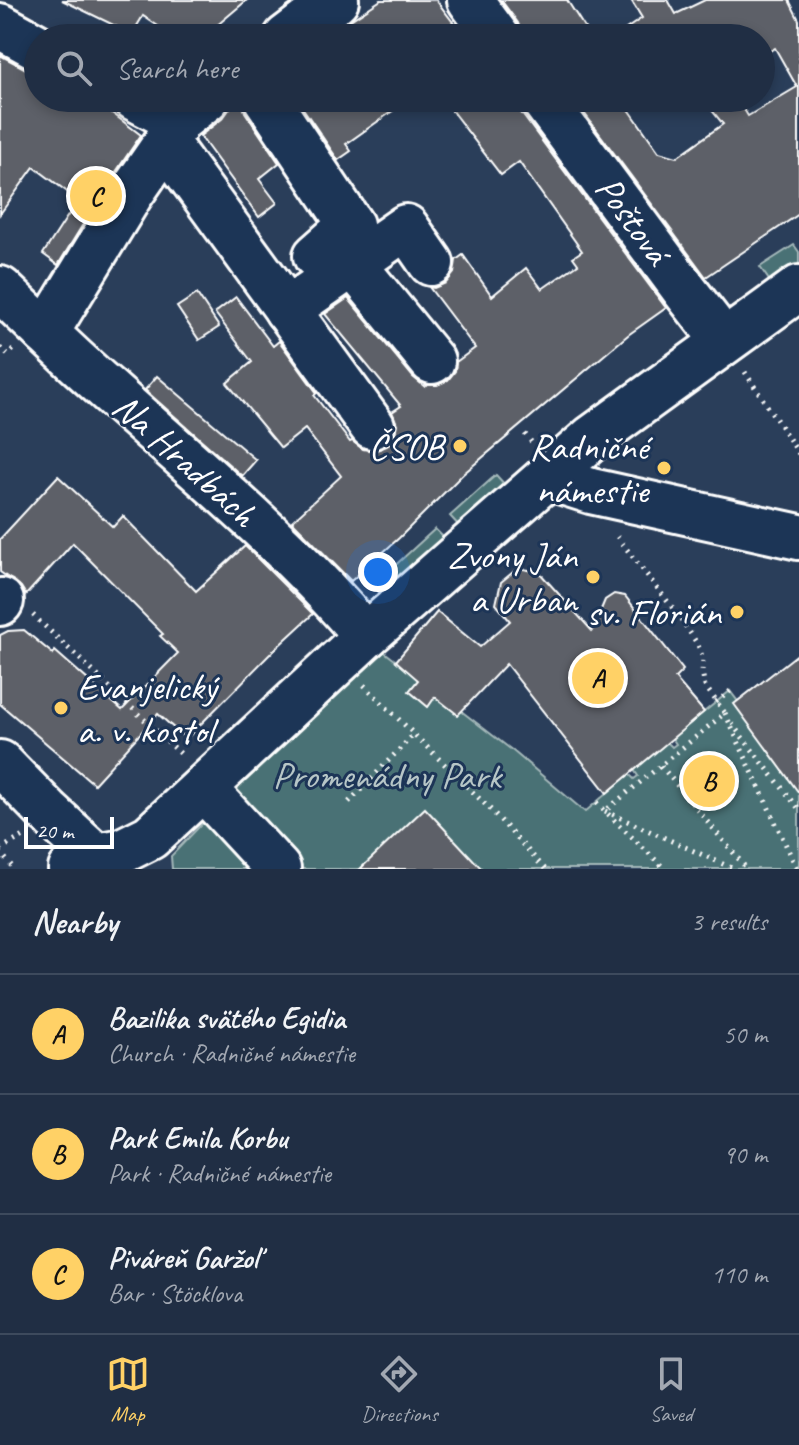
<!DOCTYPE html>
<meta charset="utf-8">
<style>
:root{--surface:#202e44;--page:#2d3a4f;--text:#f1f3f6;--muted:#a2a8b2;--line:#3d4a5d;--accent:#ffd166}
body{margin:0;font-family:Caveat,sans-serif;background:var(--page);color:var(--text)}
.scale{position:absolute;left:24px;bottom:20px;width:90px;box-sizing:border-box;padding-left:8px;border:4px solid #fff;border-top:0;font-size:22px;line-height:28px;white-space:nowrap;color:#fff;-webkit-text-stroke:6px #1d3557;paint-order:stroke}
.you{position:absolute;left:378px;top:572px;width:28px;height:28px;margin:-20px;border:6px solid #fff;border-radius:50%;background:#1a73e8;box-shadow:0 0 0 12px #1a73e833}
.badge{display:grid;place-items:center;width:52px;height:52px;border-radius:50%;background:var(--accent);color:#111;font-size:26px;font-weight:700}
.pin{position:absolute;translate:-50% -50%;border:4px solid #fff;box-shadow:0 2px 8px #0006}
.list{margin:0;padding:0;list-style:none}
h2{display:flex;justify-content:space-between;align-items:center;height:104px;margin:0;padding:0 32px;font-size:34px}
h2 small{font-size:26px;font-weight:400;color:var(--muted)}
.list li{display:grid;grid-template-columns:52px 1fr auto;gap:24px;align-items:center;box-sizing:border-box;height:120px;padding:0 32px;border-top:2px solid var(--line)}
.list b{display:block;font-size:30px;white-space:nowrap}
.list p{margin:0;font-size:26px;white-space:nowrap;color:var(--muted)}
.list em{font-size:26px;font-style:normal;color:var(--muted)}
.icon{flex:none;width:44px;height:44px;fill:none;stroke:currentColor;stroke-width:2;stroke-linecap:round;stroke-linejoin:round}
.map{position:relative;flex:none;width:799px;height:869px;overflow:hidden}
.search{position:absolute;background:var(--surface);box-shadow:0 4px 12px #0003;left:24px;right:24px;top:24px;height:88px;display:flex;align-items:center;gap:20px;box-sizing:border-box;padding:0 28px;border-radius:44px;color:var(--muted);font-size:30px}
.sheet{height:464px;background:var(--surface)}
nav{display:flex;justify-content:space-around;align-items:center;box-sizing:border-box;height:112px;border-top:2px solid var(--line);background:var(--surface);font-size:22px;color:var(--muted)}
nav a{display:grid;justify-items:center;gap:4px}
nav .on{color:var(--accent)}
.map>svg:first-child{display:block}
.green{fill:#4a7174;stroke:#a4b8ba;stroke-width:2}
.building{fill:#5d6167;stroke:#fff;stroke-width:2}
.lines{fill:none;stroke-linecap:round;stroke-linejoin:round}
.minor-casing{stroke:#fff;stroke-width:50}
.path{stroke:#fff;stroke-width:5;stroke-dasharray:2 6;stroke-linecap:butt}
.minor{stroke:#1d3557;stroke-width:44}
.poi-dot{fill:#ffd166;stroke:#1d3557;stroke-width:3}
.labels{text-anchor:middle;dominant-baseline:central;stroke-width:6;stroke-linejoin:round;paint-order:stroke}
.street-label{font-size:38px;fill:#fff;stroke:#1d3557}
.poi-label{font-size:38px;fill:#fff;stroke:#1d3557;text-anchor:end}
.park-label{font-size:38px;fill:#b7c6c7;stroke:#1d3557}
</style>
<div class="map">
<svg width="799" height="869" viewBox="0 0 799 869">
<rect width="100%" height="100%" fill="#2a3e5a"/>
<filter id="ink" filterUnits="userSpaceOnUse"><feTurbulence type="fractalNoise" baseFrequency=".0125" numOctaves="2"/><feDisplacementMap in="SourceGraphic" scale="16" xChannelSelector="R" yChannelSelector="G"/><feConvolveMatrix kernelMatrix="1 2 1 2 8 2 1 2 1" color-interpolation-filters="sRGB"/></filter>
<g filter="url(#ink)">
<g class="green">
<polygon points="794,245 799,252 799,270 773,286 760,267"/>
<polygon points="496,475 507,487 461,528 450,516"/>
<polygon points="435,529 447,541 402,583 390,570"/>
<polygon points="382,650 513,751 585,812 629,774 634,779 638,776 634,770 667,742 672,747 676,744 672,738 730,691 799,782 799,869 172,869 171,856 220,805"/>
</g>
<g class="building">
<polygon points="62,0 247,0 202,38 178,38 167,28 164,30 143,16 132,34"/>
<polygon points="381,0 436,0 465,38 327,38 352,19"/>
<polygon points="501,0 567,0 591,38 523,38 518,23"/>
<polygon points="631,0 668,0 676,14 705,0 789,0 799,20 799,214 706,277 573,98 621,98 659,152 677,157 723,124 702,98 737,98 748,116 797,87 775,48 761,56 761,38 613,38 642,18"/>
<polygon points="0,55 26,69 38,72 38,98 92,98 141,135 109,182 58,265 43,254 78,200 34,167 0,214"/>
<polygon points="237,98 241,98 245,112 279,163 259,179 277,203 259,217 200,136 223,118 230,108 231,103"/>
<polygon points="296,98 411,98 346,144 351,151 338,160"/>
<polygon points="442,98 510,98 666,308 628,335 463,474 399,538 351,581 292,521 341,476 305,429 281,448 227,383 252,362 215,313 236,297 273,346 279,341 317,393 314,395 350,442 352,441 363,449 374,451 387,446 394,437 397,424 392,412 401,406 325,314 348,298 413,377 425,387 427,385 437,385 448,380 455,371 456,362 475,348 429,287 434,288 446,283 454,273 456,260 463,255 492,296 526,268 542,289 578,264 573,257 582,251 519,162 501,175"/>
<polygon points="197,294 219,327 199,340 177,307"/>
<polygon points="157,376 256,460 242,476 145,390"/>
<polygon points="58,476 113,527 123,516 196,591 245,546 313,614 273,651 186,739 158,714 94,784 0,704 0,635 8,631 24,630 53,654 55,651 122,710 178,653 160,636 163,634 73,543 26,595 21,587 0,572 0,539"/>
<polygon points="518,568 539,572 592,631 605,600 614,594 625,596 683,670 675,678 704,712 607,793 506,664 458,715 435,697 428,707 409,691 418,680 396,661 437,612 480,647 510,621 496,604 501,582"/>
<polygon points="799,653 799,793 734,704"/>
<polygon points="425,808 482,869 360,869"/>
</g>
<g class="lines">
<defs>
<g id="minor">
<polyline points="470,0 498,38"/>
<polyline points="0,26 38,47"/>
<polyline points="286,38 336,0"/>
<polyline points="135,98 178,121"/>
<polyline points="266,98 351,225 316,256"/>
<polyline points="542,98 686,292 724,341"/>
<polyline points="166,143 372,426"/>
<polyline points="353,264 432,361"/>
<path d="M0,289C36,323 71,358 108,390C196,469 289,545 366,636"/>
<polyline points="287,310 406,227 431,263"/>
<polyline points="46,333 130,195 166,143 178,121 207,98"/>
<polyline points="547,477 591,491 799,537"/>
<polyline points="0,603 1,601"/>
<polyline points="0,763 48,812 110,869"/>
<polyline points="203,788 278,869"/>
<polyline points="71,869 96,856 122,851 150,837 366,636 592,438 799,288"/>
</g>
</defs>
<use href="#minor" class="minor-casing"/>
<g class="path">
<polyline points="0,348 8,355 14,349"/>
<polyline points="745,372 799,454"/>
<polyline points="525,434 533,444"/>
<polyline points="33,615 181,754"/>
<polyline points="364,685 492,811 545,869"/>
<polyline points="716,702 733,689"/>
<polyline points="725,713 797,869"/>
<polyline points="732,724 799,809"/>
<polyline points="661,766 747,869"/>
<polyline points="349,802 414,734"/>
<polyline points="597,802 605,811 725,713 705,686 702,672 703,659 698,645 679,616 615,534"/>
<polyline points="605,811 734,869"/>
<polyline points="608,814 665,869"/>
<polyline points="0,849 24,836"/>
<polyline points="0,852 14,869"/>
</g>
<use href="#minor" class="minor"/>
</g>
</g>
<g class="poi-dot">
<circle cx="460" cy="446" r="8"/>
<circle cx="664" cy="468" r="8"/>
<circle cx="593" cy="577" r="8"/>
<circle cx="737" cy="612" r="8"/>
<circle cx="61" cy="708" r="8"/>
</g>
<g class="labels">
<g class="street-label">
<text transform="translate(633 220) rotate(54)">Poštová</text>
<text transform="translate(185 460) rotate(42)">Na Hradbách</text>
</g>
<g class="poi-label">
<text x="444" y="446">ČSOB</text>
<text x="648" y="446">Radničné<tspan x="648" dy="44">námestie</tspan></text>
<text x="577" y="555">Zvony Ján<tspan x="577" dy="44">a Urban</tspan></text>
<text x="721" y="612">sv. Florián</text>
<text x="77" y="686" text-anchor="start">Evanjelický<tspan x="77" dy="44">a. v. kostol</tspan></text>
</g>
<g class="park-label">
<text x="387" y="775">Promenádny Park</text>
</g>
</g>
</svg>
<div class="scale">20 m</div>
<div class="you"></div>
<div class="pin badge" style="left:598px;top:678px">A</div>
<div class="pin badge" style="left:709px;top:781px">B</div>
<div class="pin badge" style="left:96px;top:196px">C</div>
<div class="search"><svg class="icon" aria-label="search" viewBox="0 0 24 24"><circle cx="10" cy="10" r="6"/><path d="M15 15l6 6"/></svg>Search here</div>
</div>
<section class="sheet">
<h2>Nearby<small>3 results</small></h2>
<ul class="list">
<li><span class="badge">A</span><div><b>Bazilika svätého Egidia</b><p>Church · Radničné námestie</p></div><em>50 m</em></li>
<li><span class="badge">B</span><div><b>Park Emila Korbu</b><p>Park · Radničné námestie</p></div><em>90 m</em></li>
<li><span class="badge">C</span><div><b>Piváreň Garžoľ</b><p>Bar · Stöcklova</p></div><em>110 m</em></li>
</ul>
</section>
<nav>
<a class="on"><svg class="icon" aria-label="map" viewBox="0 0 24 24"><path d="M3 6l6-2 6 2 6-2v14l-6 2-6-2-6 2zM9 4v14M15 6v14"/></svg>Map</a>
<a><svg class="icon" aria-label="directions" viewBox="0 0 24 24"><path d="M12 3l9 9-9 9-9-9zM9 14v-3h6M13 9l2 2-2 2"/></svg>Directions</a>
<a><svg class="icon" aria-label="saved" viewBox="0 0 24 24"><path d="M7 4h10v16l-5-4-5 4z"/></svg>Saved</a>
</nav>
